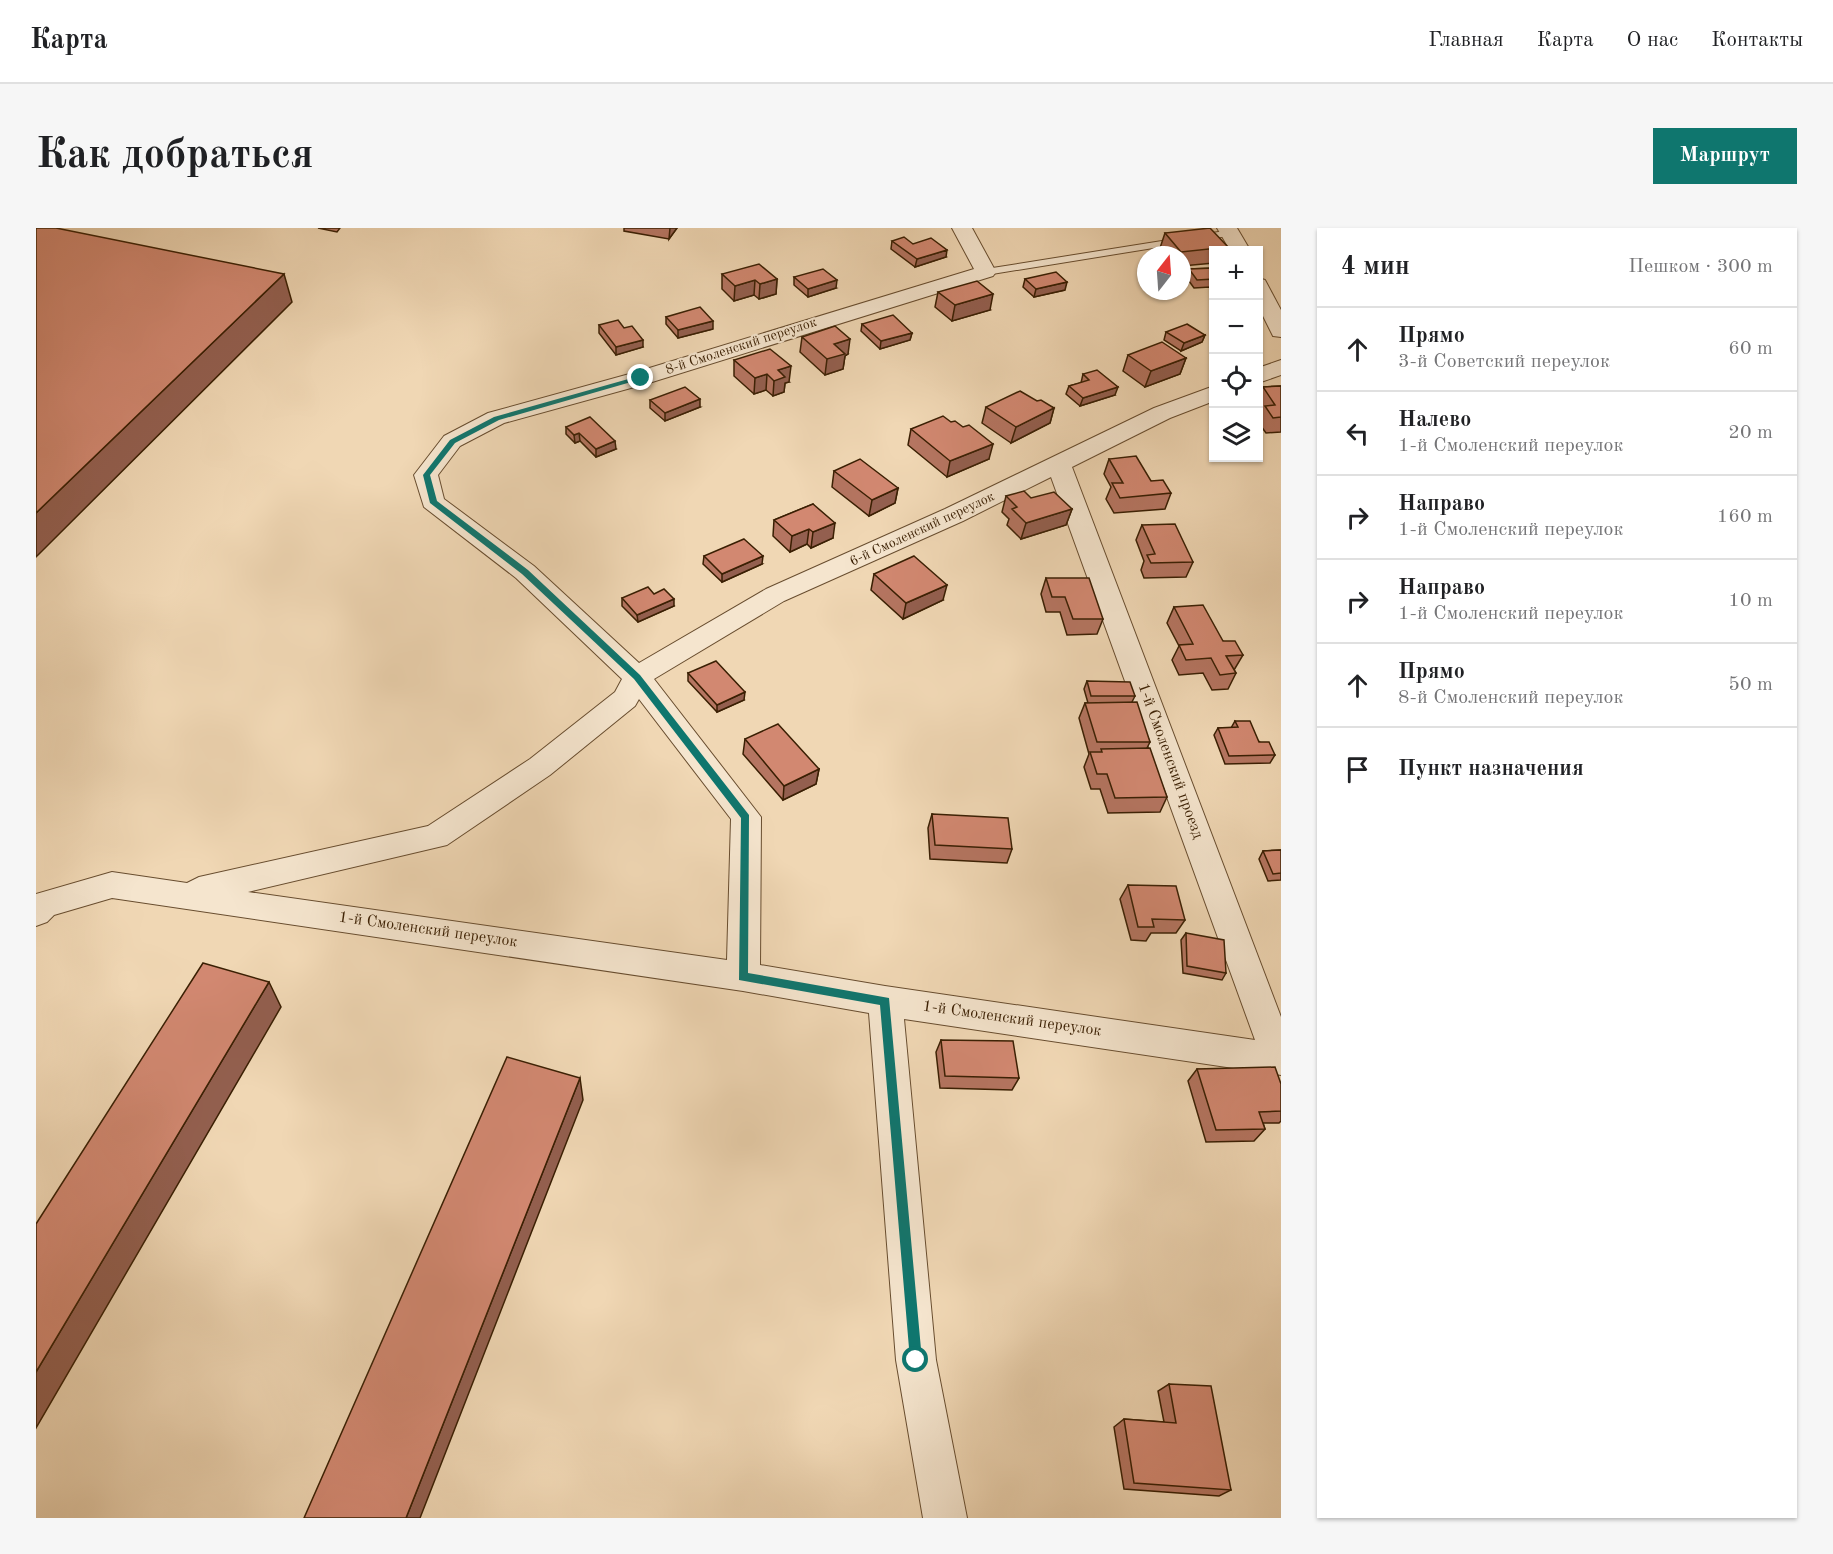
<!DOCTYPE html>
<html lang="ru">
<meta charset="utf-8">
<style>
:root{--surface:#fff;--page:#f6f6f6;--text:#202124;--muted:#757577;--line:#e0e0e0;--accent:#0f766e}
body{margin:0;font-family:"Old Standard TT",serif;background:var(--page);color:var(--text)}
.controls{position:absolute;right:18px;top:18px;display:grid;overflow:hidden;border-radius:0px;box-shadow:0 2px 4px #0004}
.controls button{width:54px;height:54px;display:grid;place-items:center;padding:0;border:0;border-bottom:2px solid var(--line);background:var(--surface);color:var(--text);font:30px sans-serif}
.compass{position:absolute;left:1101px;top:18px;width:54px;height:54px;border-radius:50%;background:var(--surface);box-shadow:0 2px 4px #0004;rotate:17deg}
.stop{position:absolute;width:18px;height:18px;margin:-14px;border:4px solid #0f766e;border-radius:50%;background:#fff}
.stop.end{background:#0f766e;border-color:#fff;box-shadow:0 2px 6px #0008}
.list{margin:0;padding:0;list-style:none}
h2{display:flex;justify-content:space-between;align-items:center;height:78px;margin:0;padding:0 24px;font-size:26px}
h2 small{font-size:20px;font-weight:400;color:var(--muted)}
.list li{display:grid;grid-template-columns:39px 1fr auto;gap:18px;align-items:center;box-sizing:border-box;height:84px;padding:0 24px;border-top:2px solid var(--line)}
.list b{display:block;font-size:22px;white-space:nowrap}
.list p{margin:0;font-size:20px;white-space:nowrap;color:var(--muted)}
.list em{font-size:20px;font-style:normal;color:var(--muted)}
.icon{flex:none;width:33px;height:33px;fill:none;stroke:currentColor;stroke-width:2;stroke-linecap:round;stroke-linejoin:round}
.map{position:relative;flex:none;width:1245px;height:1290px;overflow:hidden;border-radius:0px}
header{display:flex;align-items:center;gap:36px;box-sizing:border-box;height:84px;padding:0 30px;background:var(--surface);border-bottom:2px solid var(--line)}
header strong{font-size:28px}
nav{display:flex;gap:33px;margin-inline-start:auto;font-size:21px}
.intro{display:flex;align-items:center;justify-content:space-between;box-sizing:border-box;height:144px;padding:0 36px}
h1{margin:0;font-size:42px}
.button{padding:15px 27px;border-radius:0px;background:var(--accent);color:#fff;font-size:21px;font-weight:700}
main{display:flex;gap:36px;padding:0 36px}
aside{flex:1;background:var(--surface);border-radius:0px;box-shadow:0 2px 4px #0004}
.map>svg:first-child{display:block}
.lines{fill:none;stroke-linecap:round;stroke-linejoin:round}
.lane-casing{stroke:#684d2f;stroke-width:2}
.street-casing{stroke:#684d2f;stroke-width:2}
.lane{fill:#f5e5ce;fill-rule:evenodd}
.street{fill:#f5e5ce;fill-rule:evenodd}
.wall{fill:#b57561;stroke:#3a1f03;stroke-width:1.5}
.shaded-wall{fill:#935f4f;stroke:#3a1f03;stroke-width:1.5}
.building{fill:#d28871;stroke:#3a1f03;stroke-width:1.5}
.route{fill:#0f766e}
.labels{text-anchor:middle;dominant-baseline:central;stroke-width:4.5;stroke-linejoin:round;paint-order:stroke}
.far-street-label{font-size:14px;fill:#3a1f03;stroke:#f5e5ce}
.street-label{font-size:16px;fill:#3a1f03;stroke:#f5e5ce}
</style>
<header>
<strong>Карта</strong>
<nav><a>Главная</a><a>Карта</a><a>О нас</a><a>Контакты</a></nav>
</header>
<div class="intro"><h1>Как добраться</h1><a class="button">Маршрут</a></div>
<main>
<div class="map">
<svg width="1245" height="1290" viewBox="0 0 1245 1290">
<rect width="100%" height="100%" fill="#f0d7b4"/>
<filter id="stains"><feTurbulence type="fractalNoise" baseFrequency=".00333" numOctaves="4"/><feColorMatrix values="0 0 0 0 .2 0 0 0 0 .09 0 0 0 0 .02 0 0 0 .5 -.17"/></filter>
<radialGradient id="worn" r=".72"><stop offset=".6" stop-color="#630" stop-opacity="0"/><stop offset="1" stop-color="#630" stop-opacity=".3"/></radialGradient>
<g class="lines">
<defs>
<polygon id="lane" points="1195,2 1200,5 1198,7 950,47 945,44 950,41"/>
<g id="street">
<path d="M916,0H936L960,44L957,48L613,155L468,195L424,218L402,247L408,271L498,338L603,435L730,361L909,281L1118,180L1178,158V173L1134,190L1036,239L1245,789V847L868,791L900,1132L931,1290H887L860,1132L833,785L707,763L76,670L18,687L11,694L0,698V666L76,644L151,655L163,649L392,598L494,531L579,464L586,451L480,350L388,279L378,247L408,208L452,185L597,145L938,41ZM1015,249L1219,812L849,758L724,737L725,589L618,451L748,373L927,293ZM603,471L695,591L691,732L212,664L411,617L514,547L599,478Z"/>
<polygon points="1181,0 1201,0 1214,22 1194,22"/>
<polygon points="1222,50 1229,52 1245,82 1245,109 1237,108 1222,78"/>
<polygon points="1245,132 1245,147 1222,155 1222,140"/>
</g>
</defs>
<use href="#lane" class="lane-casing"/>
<use href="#street" class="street-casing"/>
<use href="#lane" class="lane"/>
<use href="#street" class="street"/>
</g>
<g class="wall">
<polygon points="282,0 304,0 301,4"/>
<polygon points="588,0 641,0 633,11 588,3"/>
<polygon points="1129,5 1192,19 1190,22 1178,22 1178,35 1146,38 1146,27 1130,27 1124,20"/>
<polygon points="856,13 877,16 910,29 879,39 855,21"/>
<polygon points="1178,40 1178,63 1174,59 1158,60 1150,49 1153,41"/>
<polygon points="686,46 741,51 740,66 723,71 718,67 698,73 686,61"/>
<polygon points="758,49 800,60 772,69 758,57"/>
<polygon points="989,51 1029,62 998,69 987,59"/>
<polygon points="902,64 954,82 916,93 899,79"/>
<polygon points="630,89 677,101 642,110 630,96"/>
<polygon points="826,96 876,105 874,112 844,121 825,103"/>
<polygon points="563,97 588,100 607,119 580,127 563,105"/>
<polygon points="1130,104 1169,107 1166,114 1145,123 1128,112"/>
<polygon points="766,109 812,126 809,128 807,141 789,147 764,124"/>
<polygon points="1092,127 1150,130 1144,146 1109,159 1087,143"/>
<polygon points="698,132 753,154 749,155 748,164 737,168 730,162 718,166 698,148"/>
<polygon points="1047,146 1079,167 1044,178 1030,166 1033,158 1045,155"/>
<polygon points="1245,158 1245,204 1230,205 1222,194 1222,191 1226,184 1222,179 1222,168 1227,159"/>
<polygon points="614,172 664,179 629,193 614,180"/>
<polygon points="1001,173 1018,180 1014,195 975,215 946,195 950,179"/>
<polygon points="915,194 927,199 953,231 911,249 872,217 875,201"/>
<polygon points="530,199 580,221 560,229 544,213 539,215 530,206"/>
<polygon points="1073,231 1115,253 1135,265 1129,281 1078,285 1070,271 1075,259 1068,246"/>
<polygon points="798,243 862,260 859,275 833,288 796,259"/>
<polygon points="970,268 995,270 1036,281 1030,297 985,311 971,297 973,291 966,284"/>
<polygon points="777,276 797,310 775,320 771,316 754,324 737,308 738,292"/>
<polygon points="1106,297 1157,334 1150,349 1108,350 1105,342 1108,333 1100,312"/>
<polygon points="668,328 726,336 686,354 667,336"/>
<polygon points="838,346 907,372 867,391 835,362"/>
<polygon points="1010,350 1067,391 1061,406 1031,407 1024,384 1010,384 1005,366"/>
<polygon points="618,366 638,378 602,394 586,378 586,370"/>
<polygon points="1138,379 1207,427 1198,442 1200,445 1192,461 1176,462 1167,445 1143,447 1136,432 1143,418 1131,395"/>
<polygon points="652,445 708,472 681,484 652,453"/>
<polygon points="1051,453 1099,468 1096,474 1114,514 1111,520 1131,569 1124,584 1072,585 1064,561 1055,561 1048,539 1053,526 1043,490 1049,475 1052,475 1048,461"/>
<polygon points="1199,493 1239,527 1234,535 1189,536 1178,507 1182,500 1195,500"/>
<polygon points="709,511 783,541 780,556 747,572 707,526"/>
<polygon points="896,586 976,621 971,635 894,631 892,600"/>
<polygon points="1245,622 1245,652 1232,653 1223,631 1227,623"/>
<polygon points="1092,657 1149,692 1140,705 1115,705 1110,713 1095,712 1084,671"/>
<polygon points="1150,705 1190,745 1186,752 1147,745 1145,712"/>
<polygon points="905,812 983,850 976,862 904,860 900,824"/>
<polygon points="1161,841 1245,856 1245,893 1243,895 1227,895 1229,901 1218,913 1170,914 1152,853"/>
<polygon points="1133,1156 1195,1262 1183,1268 1088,1261 1078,1199 1088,1191 1128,1194 1122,1163"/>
</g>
<g class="shaded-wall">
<polygon points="634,0 641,0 633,11"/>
<polygon points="911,22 910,29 879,39 881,31"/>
<polygon points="248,46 256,74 0,329 0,285"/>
<polygon points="741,51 740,66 723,71 724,56"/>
<polygon points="719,52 718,67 698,73 699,58"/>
<polygon points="801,52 800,60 772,69 772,61"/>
<polygon points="1031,54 1029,62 998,69 1000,61"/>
<polygon points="957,66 954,82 916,93 919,77"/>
<polygon points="677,93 677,101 642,110 642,102"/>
<polygon points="876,105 874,112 844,121 845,113"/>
<polygon points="1169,107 1166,114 1145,123 1148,115"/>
<polygon points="814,111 812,126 809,128 807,141 789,147 791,131 798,116"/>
<polygon points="607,112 607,119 580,127 580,119"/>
<polygon points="1150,130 1144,146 1109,159 1115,143"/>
<polygon points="755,138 753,154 749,155 748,164 737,168 738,153 742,142"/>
<polygon points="731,146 730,162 718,166 719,150"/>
<polygon points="1082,159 1079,167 1044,178 1047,170"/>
<polygon points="664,171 664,179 629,193 629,185"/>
<polygon points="1018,180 1014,195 975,215 980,199"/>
<polygon points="543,205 544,213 539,215 538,207"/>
<polygon points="579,213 580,221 560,229 560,221"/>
<polygon points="957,216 953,231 911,249 914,233"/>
<polygon points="862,260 859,275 833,288 836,272"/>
<polygon points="1036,281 1030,297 985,311 990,295"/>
<polygon points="799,295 797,310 775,320 777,304"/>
<polygon points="773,301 771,316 754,324 756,308"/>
<polygon points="727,328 726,336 686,354 686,346"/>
<polygon points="911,357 907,372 867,391 870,375"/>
<polygon points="638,371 638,378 602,394 601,387"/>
<polygon points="709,464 708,472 681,484 681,477"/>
<polygon points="783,541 780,556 747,572 748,558"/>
<polygon points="233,754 245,779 0,1200 0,1144"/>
<polygon points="544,850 547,872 384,1290 370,1290"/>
</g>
<g class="building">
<polygon points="0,0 20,0 248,46 0,285"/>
<polygon points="1174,0 1192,19 1145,24 1129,5"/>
<polygon points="868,9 877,16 895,10 911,22 881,31 856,13"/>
<polygon points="723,36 741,51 724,56 719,52 699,58 686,46"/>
<polygon points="1178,40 1178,51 1161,52 1153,41"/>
<polygon points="787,41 801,52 772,61 758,49"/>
<polygon points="1020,44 1031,54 1000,61 989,51"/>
<polygon points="941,53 957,66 919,77 902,64"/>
<polygon points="664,79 677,93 642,102 630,89"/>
<polygon points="857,87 876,105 845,113 826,96"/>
<polygon points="582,92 588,100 596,98 607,112 580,119 563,97"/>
<polygon points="1151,96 1169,107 1148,115 1130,104"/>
<polygon points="799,98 814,111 798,116 809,126 791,131 766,109"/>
<polygon points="1126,114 1150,130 1115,143 1092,127"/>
<polygon points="734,121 755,138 742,142 749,149 738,153 731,146 719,150 698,132"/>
<polygon points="1061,142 1082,159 1047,170 1033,158 1053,152 1047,146"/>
<polygon points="1245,158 1245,189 1237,190 1229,178 1239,177 1227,159"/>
<polygon points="649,159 664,171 629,185 614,172"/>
<polygon points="984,163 1001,173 1005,172 1018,180 980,199 950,179"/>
<polygon points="907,188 915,194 919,193 927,199 933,197 957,216 914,233 875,201"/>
<polygon points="554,189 579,213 560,221 543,205 538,207 530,199"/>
<polygon points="1100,228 1115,253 1127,252 1135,265 1084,270 1076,255 1087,255 1073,231"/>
<polygon points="824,231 862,260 836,272 798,243"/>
<polygon points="988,263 995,270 1018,264 1036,281 990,295 976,281 981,279 970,268"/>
<polygon points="777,276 799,295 777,304 773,301 756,308 738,292"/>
<polygon points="1139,296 1157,334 1115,335 1111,327 1119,326 1106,297"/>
<polygon points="708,311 727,328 686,346 668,328"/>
<polygon points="878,328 911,357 870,375 838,346"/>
<polygon points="1010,350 1053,350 1067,391 1037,391 1029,369 1016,369"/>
<polygon points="612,359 618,366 628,361 638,371 601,387 586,370"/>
<polygon points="1167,377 1187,413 1199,413 1207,427 1190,428 1200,445 1184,447 1175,430 1150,432 1143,417 1157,416 1138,379"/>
<polygon points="680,433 709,464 681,477 652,445"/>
<polygon points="1051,453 1094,454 1099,468 1055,468"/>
<polygon points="1101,474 1114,514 1061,514 1049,475"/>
<polygon points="1199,493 1214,493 1223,514 1233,514 1239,527 1193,528 1182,500 1202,499"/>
<polygon points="742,496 783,541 748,558 709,511"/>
<polygon points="1114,520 1131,569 1079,570 1071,546 1061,546 1054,524 1066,524 1065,521"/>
<polygon points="896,586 972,590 976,621 899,617"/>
<polygon points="1245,622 1245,645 1237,646 1227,623"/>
<polygon points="1092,657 1140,658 1149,692 1116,691 1118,699 1102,699"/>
<polygon points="1150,705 1188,712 1190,745 1151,738"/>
<polygon points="167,735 233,754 0,1144 0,996"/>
<polygon points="905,812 977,813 983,850 909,848"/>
<polygon points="471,829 544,850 370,1290 268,1290"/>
<polygon points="1239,839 1245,856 1245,883 1223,884 1229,901 1180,902 1161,841"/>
<polygon points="1133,1156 1175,1158 1195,1262 1098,1255 1088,1191 1140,1195"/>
</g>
<polygon class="route" points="603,148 609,150 463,192 419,215 394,247 401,273 492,342 604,447 713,587 712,745 853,770 886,1132 885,1136 880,1138 876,1136 874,1132 844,777 703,752 705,590 598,451 486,346 394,275 387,247 414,212 458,189"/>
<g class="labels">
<g class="far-street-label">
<text transform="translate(705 118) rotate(-18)">8-й Смоленский переулок</text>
<text transform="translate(886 301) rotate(-25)">6-й Смоленский переулок</text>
</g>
<g class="street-label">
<text transform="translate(1134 533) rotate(70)">1-й Смоленский проезд</text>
<text transform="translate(392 702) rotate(8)">1-й Смоленский переулок</text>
<text transform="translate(976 791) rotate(8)">1-й Смоленский переулок</text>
</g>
</g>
<rect width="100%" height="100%" filter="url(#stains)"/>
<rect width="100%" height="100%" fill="url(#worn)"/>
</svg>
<div class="controls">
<button>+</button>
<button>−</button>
<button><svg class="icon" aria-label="locate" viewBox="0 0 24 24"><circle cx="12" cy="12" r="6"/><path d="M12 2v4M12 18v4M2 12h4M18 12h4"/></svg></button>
<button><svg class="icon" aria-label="layers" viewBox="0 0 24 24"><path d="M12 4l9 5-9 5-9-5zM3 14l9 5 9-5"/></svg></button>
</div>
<svg class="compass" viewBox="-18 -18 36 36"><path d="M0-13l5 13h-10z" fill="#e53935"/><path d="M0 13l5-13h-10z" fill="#757577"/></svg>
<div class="stop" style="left:880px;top:1132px"></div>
<div class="stop end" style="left:605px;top:150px"></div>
</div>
<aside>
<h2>4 мин<small>Пешком · 300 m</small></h2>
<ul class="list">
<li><svg class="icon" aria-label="ahead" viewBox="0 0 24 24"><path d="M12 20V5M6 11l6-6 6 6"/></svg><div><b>Прямо</b><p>3-й Советский переулок</p></div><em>60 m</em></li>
<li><svg class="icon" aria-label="left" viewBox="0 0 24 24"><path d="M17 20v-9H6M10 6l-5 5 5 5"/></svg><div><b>Налево</b><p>1-й Смоленский переулок</p></div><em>20 m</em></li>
<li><svg class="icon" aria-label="right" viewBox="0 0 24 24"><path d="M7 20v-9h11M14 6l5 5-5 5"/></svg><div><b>Направо</b><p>1-й Смоленский переулок</p></div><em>160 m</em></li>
<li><svg class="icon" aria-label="right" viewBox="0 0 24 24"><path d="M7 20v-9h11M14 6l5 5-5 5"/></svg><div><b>Направо</b><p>1-й Смоленский переулок</p></div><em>10 m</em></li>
<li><svg class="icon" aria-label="ahead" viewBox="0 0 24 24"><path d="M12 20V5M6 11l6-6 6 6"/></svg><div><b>Прямо</b><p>8-й Смоленский переулок</p></div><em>50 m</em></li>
<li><svg class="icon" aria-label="arrive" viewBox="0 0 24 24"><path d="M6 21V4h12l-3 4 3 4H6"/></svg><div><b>Пункт назначения</b></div></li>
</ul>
</aside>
</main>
